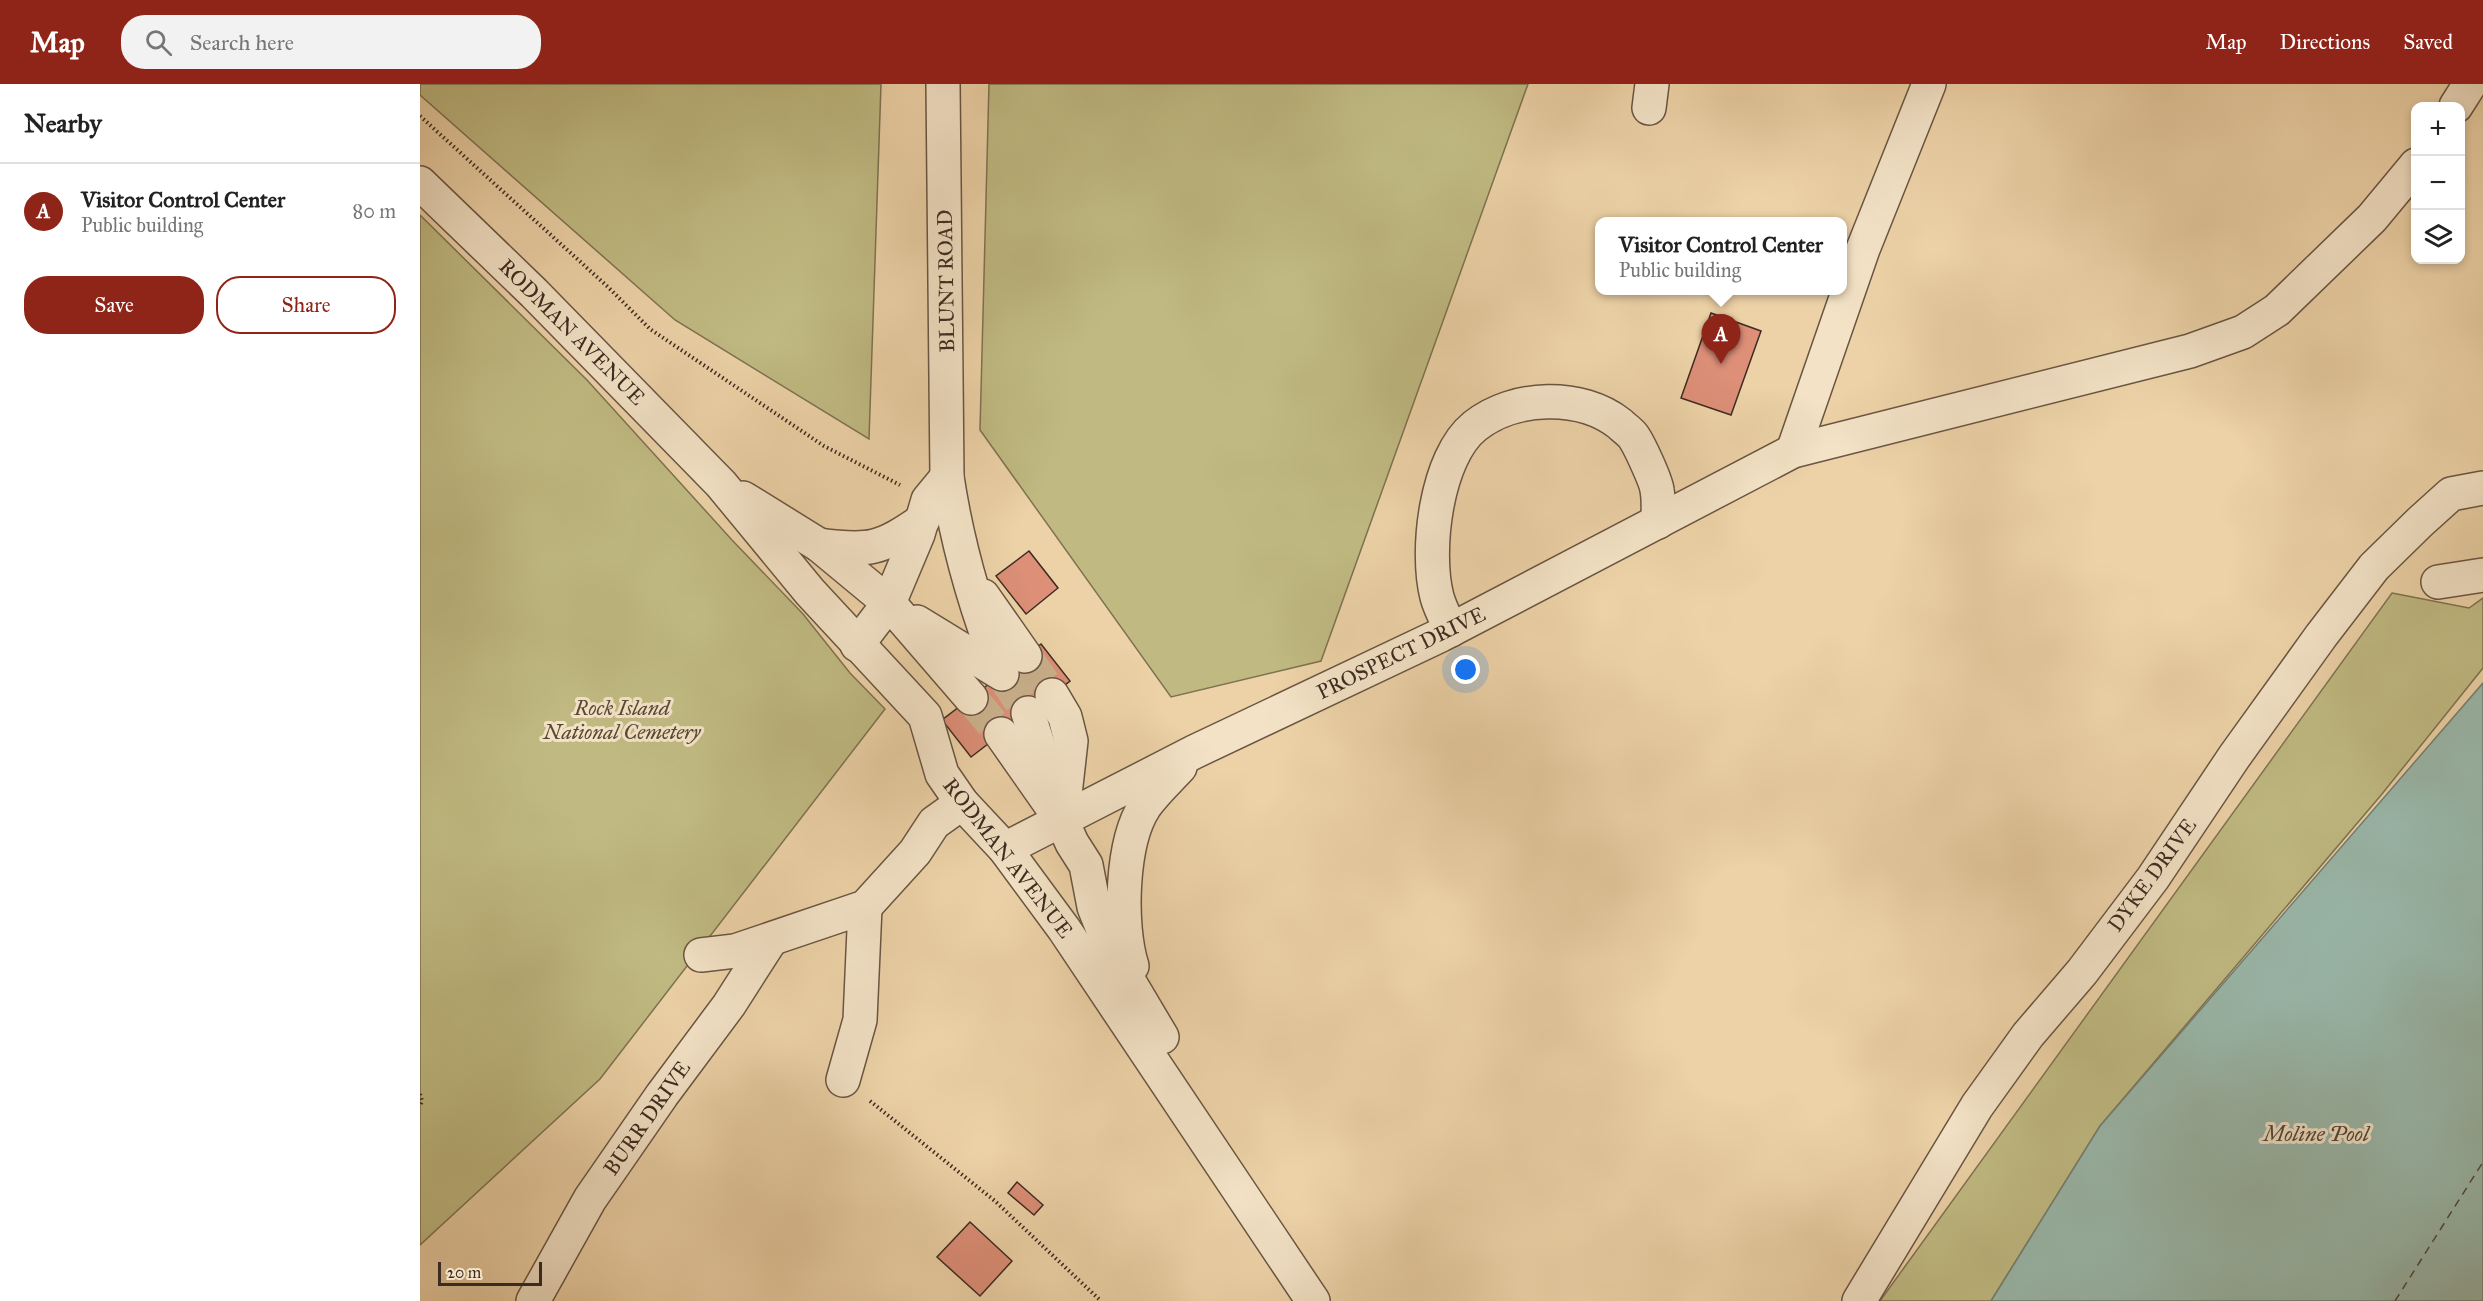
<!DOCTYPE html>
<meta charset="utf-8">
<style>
:root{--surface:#fff;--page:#f2f2f2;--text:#222;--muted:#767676;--line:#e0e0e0;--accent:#8f2418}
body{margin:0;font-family:"IM FELL Great Primer",serif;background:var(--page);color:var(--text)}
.controls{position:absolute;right:18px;top:18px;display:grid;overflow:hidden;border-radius:12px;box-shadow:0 3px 9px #0003}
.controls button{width:54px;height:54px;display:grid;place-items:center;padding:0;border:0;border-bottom:2px solid var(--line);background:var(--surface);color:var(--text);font:30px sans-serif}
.scale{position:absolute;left:18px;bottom:15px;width:104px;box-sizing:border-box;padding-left:6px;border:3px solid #3d2b22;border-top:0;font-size:16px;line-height:21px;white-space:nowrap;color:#3d2b22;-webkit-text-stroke:4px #f3e2c6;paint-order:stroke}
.you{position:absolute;left:1046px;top:586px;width:21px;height:21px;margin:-15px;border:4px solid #fff;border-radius:50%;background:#1a73e8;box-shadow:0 0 0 9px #1a73e833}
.badge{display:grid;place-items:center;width:39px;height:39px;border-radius:50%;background:var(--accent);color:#fff;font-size:20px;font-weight:700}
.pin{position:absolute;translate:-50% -50px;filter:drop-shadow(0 2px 3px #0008)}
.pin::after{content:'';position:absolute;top:32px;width:21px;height:18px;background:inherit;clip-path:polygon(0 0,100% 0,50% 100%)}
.popup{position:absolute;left:1175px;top:133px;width:252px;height:78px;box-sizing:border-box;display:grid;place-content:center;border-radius:12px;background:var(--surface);filter:drop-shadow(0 2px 4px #0005);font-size:20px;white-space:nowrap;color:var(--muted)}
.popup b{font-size:22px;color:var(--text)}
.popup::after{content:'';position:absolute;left:50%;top:100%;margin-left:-12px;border:12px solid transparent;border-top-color:var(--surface)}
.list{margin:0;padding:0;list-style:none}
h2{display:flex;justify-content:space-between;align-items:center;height:78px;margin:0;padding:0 24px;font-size:26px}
h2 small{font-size:20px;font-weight:400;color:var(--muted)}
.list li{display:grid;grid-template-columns:39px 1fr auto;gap:18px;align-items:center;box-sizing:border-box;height:96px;padding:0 24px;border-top:2px solid var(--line)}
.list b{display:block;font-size:22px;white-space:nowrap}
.list p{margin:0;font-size:20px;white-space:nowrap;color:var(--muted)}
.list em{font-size:20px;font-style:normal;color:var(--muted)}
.actions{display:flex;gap:12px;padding:18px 24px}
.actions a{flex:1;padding:14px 0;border:2px solid var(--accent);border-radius:24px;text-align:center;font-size:21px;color:var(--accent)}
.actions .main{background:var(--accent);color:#fff}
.icon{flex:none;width:33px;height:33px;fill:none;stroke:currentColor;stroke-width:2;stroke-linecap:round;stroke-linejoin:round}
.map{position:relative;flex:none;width:2063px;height:1217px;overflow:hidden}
header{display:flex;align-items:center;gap:36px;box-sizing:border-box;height:84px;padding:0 30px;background:var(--accent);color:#fff}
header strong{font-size:28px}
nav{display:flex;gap:33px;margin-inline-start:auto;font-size:21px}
.search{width:420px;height:54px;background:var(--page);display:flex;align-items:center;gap:15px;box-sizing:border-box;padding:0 21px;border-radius:24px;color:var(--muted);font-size:22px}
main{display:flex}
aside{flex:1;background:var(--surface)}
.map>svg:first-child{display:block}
.green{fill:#c0ba82;stroke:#7e7252;stroke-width:1.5}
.water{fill:#99b7a9;stroke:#747f73;stroke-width:1.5}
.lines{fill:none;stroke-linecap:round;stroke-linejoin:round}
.ferry{stroke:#4f473d;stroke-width:1.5;stroke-dasharray:8 6;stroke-linecap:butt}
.building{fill:#dd8f78;stroke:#3d2b22;stroke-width:1.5}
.minor-tunnel{stroke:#cab18c;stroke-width:33;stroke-dasharray:33 16;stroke-linecap:butt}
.minor-casing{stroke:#695543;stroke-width:36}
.path{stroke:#3d2b22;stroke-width:4;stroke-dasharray:1.5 3;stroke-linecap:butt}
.minor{stroke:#f3e2c6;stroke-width:33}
.labels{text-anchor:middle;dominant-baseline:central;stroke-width:6;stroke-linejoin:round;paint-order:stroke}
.street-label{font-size:21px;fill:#3d2b22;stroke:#f3e2c6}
.park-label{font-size:21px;font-style:italic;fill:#574835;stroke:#f3e2c6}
.water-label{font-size:22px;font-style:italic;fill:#4f473d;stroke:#f3e2c6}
</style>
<header>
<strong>Map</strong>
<div class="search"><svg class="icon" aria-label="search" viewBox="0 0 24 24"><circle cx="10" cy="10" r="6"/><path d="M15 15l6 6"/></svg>Search here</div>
<nav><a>Map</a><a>Directions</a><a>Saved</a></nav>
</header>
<main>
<aside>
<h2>Nearby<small></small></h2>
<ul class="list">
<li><span class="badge">A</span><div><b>Visitor Control Center</b><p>Public building</p></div><em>80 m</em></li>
</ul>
<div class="actions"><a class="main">Save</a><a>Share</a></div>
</aside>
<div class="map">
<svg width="2063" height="1217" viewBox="0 0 2063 1217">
<rect width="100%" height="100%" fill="#edd2a7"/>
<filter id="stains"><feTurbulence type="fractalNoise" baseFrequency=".00333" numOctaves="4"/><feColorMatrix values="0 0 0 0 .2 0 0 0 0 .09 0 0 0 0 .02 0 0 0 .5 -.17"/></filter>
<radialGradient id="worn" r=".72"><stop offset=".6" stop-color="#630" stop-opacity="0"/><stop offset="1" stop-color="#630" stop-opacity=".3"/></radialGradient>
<g class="green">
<polygon points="0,0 461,0 449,355 255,236 0,11"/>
<polygon points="569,0 1108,0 901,577 751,613 560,346"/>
<polygon points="0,131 167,296 312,456 383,530 430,589 465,625 180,995 0,1161"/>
<polygon points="1972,509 2049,524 2063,514 2063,584 1962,710 1680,1042 1571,1217 1460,1217"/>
</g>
<polygon class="water" points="2063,599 2063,1217 1571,1217 1680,1042"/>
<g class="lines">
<polyline class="ferry" points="1975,1217 2063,1078"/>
</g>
<g class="building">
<polygon points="1291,229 1341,247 1311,331 1261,314"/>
<polygon points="609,467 638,504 606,530 576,492"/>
<polygon points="621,560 650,597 551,673 522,636"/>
<polygon points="597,1098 623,1121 614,1131 588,1109"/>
<polygon points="550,1138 592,1177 560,1212 517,1173"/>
</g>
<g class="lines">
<g class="minor-tunnel">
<polyline points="605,572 632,611"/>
<polyline points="582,590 608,629"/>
<polyline points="551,614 581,650"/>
</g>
<defs>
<g id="minor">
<polyline points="523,0 527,393"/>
<polyline points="2036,22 2050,0"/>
<polyline points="1229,24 1232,0"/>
<polyline points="0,99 114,209 301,400 390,508 505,632 522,690 542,719 585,765 644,845 893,1217"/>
<polyline points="1373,367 1443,165 1509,0"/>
<polyline points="323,414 399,461 469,519 551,614"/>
<path d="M399,461C450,468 461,465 503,436"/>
<polyline points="2018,498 2063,491"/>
<polyline points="563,512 605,572"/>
<polyline points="497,538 582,590"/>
<path d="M1031,546C1026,535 1020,524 1017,513C1005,467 1016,373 1055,342C1094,311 1161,309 1200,340C1204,344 1210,348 1213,352C1219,360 1236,397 1237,406C1239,416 1238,428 1238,438"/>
<path d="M437,561L469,519L498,450L508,416L527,393C537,459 556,525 580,586"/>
<polyline points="632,611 645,633 651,657 642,737"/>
<polyline points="608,629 633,707"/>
<polyline points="581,650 642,737 652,759 666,781 674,823 684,848 701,884 742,953"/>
<polyline points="585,765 774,668 1021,551 1373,367 1770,267 1823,248 1857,226 1952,134 1996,81"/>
<polyline points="281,871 315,867 445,823 495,768 514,739 542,719"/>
<path d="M712,882C699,841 701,758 725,722C735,708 748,696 760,683"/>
<polyline points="423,996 440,936 445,823"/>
<polyline points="113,1217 170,1115 242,1011 309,921 350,857"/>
<polyline points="1439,1217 1557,1022 1608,951 1662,888 1733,794 1814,673 1901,552 1954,483 2000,438 2031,410 2063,404"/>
</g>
</defs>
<use href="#minor" class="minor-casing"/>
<g class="path">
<polyline points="0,32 188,203 230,245 404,362 480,401"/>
<polyline points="0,1010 2,1017 0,1022"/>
<polyline points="450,1017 575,1117 681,1217"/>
</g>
<use href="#minor" class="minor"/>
</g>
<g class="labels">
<g class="street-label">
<text transform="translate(526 197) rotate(-91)">BLUNT ROAD</text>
<text transform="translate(152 248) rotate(45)">RODMAN AVENUE</text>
<text transform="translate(981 569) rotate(-26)">PROSPECT DRIVE</text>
<text transform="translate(588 774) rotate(52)">RODMAN AVENUE</text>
<text transform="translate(1732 791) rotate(-54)">DYKE DRIVE</text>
<text transform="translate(227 1034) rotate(-55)">BURR DRIVE</text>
</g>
<g class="park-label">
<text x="202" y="624">Rock Island<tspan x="202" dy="24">National Cemetery</tspan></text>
</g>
<g class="water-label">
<text x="1896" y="1049">Moline Pool</text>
</g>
</g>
<rect width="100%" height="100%" filter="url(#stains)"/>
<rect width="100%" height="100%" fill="url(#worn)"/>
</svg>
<div class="controls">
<button>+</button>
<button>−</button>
<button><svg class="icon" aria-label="layers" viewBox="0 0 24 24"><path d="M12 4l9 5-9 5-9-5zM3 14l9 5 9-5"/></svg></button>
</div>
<div class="scale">20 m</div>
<div class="you"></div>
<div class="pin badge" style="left:1301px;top:280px">A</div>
<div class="popup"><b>Visitor Control Center</b>Public building</div>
</div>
</main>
